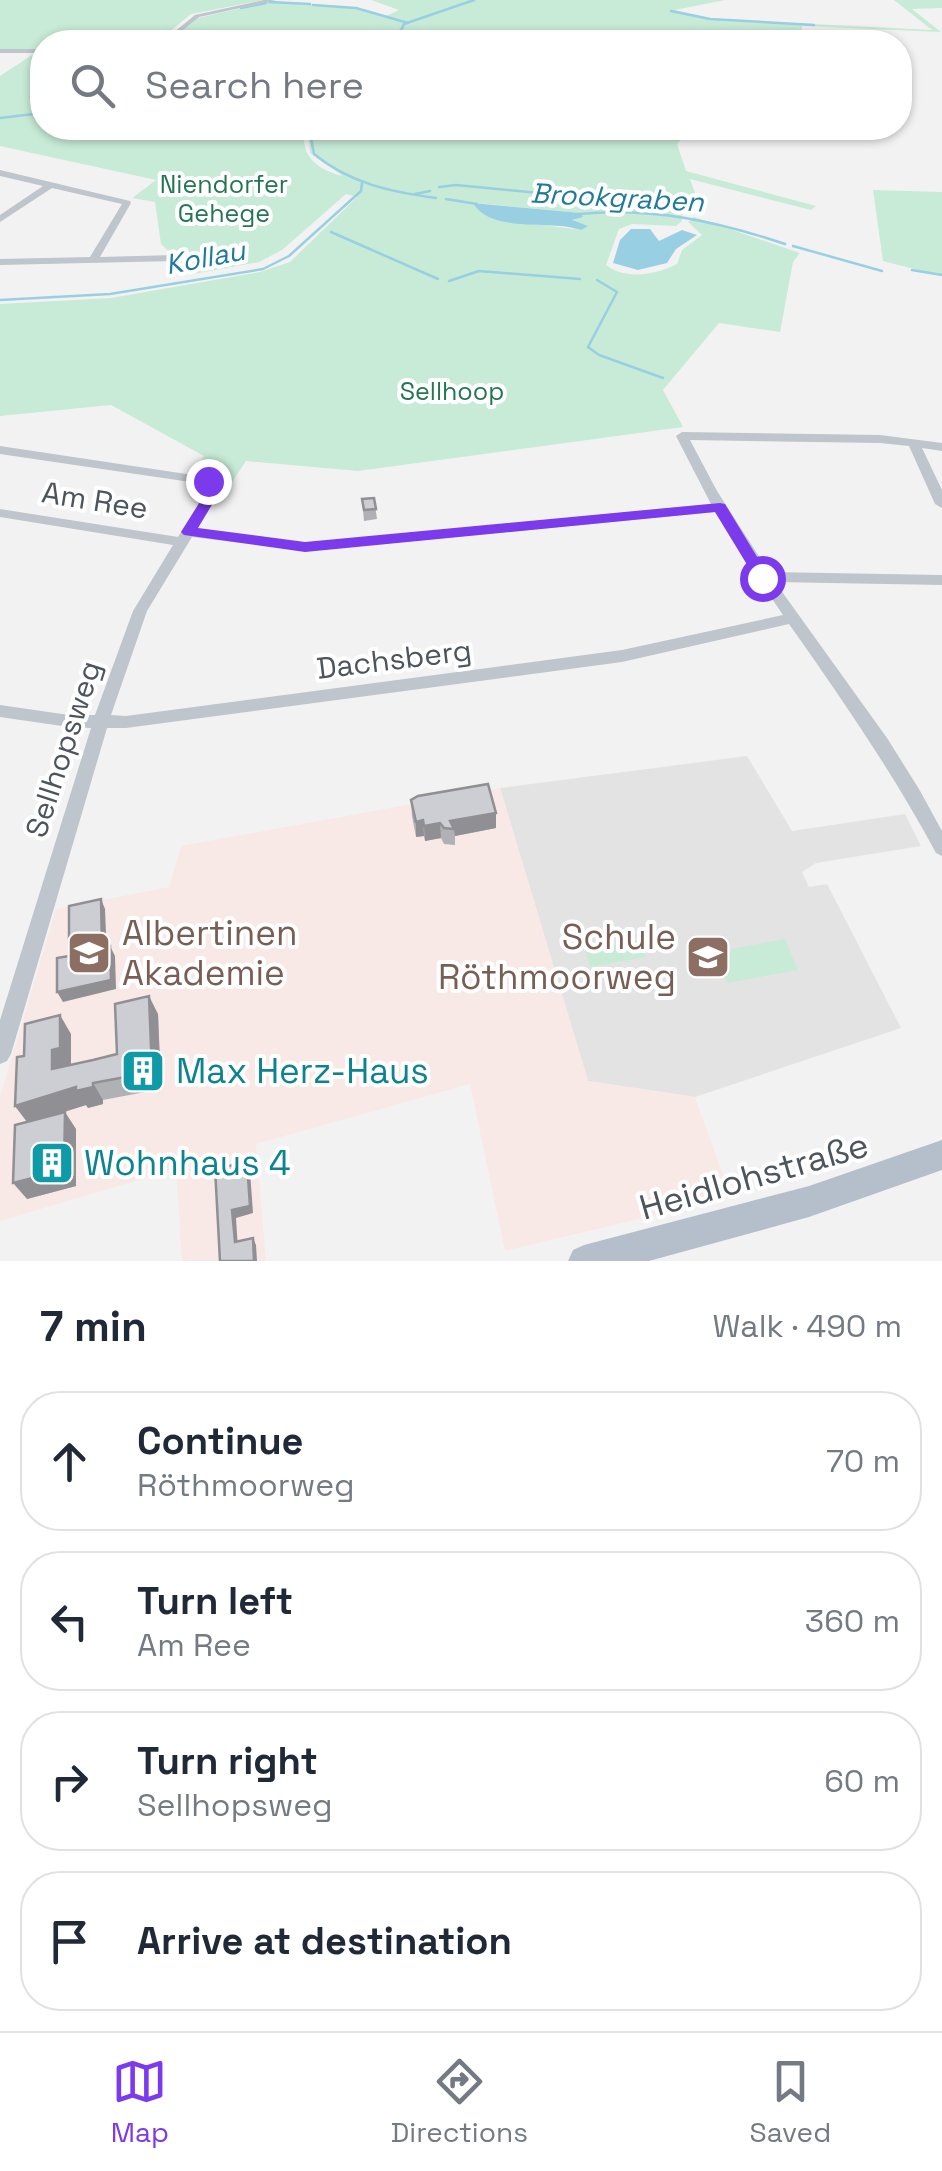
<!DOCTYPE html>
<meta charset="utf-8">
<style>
:root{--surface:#fff;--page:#f6f6f7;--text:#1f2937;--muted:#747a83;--line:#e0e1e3;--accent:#7c3aed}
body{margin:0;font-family:"Space Grotesk",sans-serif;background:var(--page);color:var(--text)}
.stop{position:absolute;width:30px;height:30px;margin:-22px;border:8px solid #7c3aed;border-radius:50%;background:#fff}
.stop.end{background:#7c3aed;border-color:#fff;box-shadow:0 2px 10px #0008}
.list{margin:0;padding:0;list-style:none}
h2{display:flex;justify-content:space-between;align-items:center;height:130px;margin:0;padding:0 40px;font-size:42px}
h2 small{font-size:32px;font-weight:400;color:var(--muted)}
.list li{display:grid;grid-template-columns:65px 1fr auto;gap:30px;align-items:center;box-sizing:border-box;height:140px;margin:0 20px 20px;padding:0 20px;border:2px solid var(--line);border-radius:40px}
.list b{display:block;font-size:38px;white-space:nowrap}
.list p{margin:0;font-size:32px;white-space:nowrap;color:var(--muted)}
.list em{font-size:32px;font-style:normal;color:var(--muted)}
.icon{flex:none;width:55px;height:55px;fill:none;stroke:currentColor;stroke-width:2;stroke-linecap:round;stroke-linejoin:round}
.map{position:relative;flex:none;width:942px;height:1261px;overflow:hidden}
.search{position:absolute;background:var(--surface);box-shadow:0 2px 8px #0004;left:30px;right:30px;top:30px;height:110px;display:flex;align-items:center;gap:25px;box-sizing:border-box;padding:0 35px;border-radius:40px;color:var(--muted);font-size:38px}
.sheet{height:770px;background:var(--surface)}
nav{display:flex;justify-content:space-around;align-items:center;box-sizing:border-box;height:140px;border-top:2px solid var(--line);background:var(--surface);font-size:28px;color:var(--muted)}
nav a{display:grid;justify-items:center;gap:5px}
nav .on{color:var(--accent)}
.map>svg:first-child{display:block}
.education{fill:#e4e3e3}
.medical{fill:#f9e9e6}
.green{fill:#c7ebd7;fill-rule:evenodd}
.water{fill:#99cfe2}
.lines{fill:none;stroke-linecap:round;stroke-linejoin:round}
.stream{stroke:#99cfe2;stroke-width:2.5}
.minor{fill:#bfc5cc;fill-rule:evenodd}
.major{fill:#b5bfcc;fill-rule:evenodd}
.wall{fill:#b0b1b5}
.shaded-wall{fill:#909094}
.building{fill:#cdced3;stroke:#909094;stroke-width:2.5}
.route{fill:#7c3aed}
.labels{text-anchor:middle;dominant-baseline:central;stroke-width:8;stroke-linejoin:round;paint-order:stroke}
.far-park-label{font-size:25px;fill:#247652;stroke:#fff}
.far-water-label{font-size:28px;font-style:italic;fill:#1f7b9c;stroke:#fff}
.street-label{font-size:30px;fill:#4c545d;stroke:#fff}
.near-education-label{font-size:35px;fill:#785e54;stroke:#fff;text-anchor:start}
.near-culture-label{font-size:35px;fill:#0d838f;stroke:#fff;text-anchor:start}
.near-street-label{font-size:35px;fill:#4c545d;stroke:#fff}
</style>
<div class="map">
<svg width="942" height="1261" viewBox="0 0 942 1261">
<rect width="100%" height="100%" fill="#f3f2f2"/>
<polygon class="education" points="747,756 792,831 905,814 921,846 816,863 802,872 809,887 827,884 901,1028 695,1097 588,1081 500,788"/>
<polygon class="medical" points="500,788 588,1081 695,1097 731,1197 505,1251 470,1084 256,1144 266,1261 182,1261 176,1169 0,1221 0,1097 56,909 169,887 181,846"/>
<g class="green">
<path d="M0,0H264L191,14L157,42H42V128H305C299,155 317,170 343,176L310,153L308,128H692L677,144L686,171L816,206L811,210L690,179L700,207H683L682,221L676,226L632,224L619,229L606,265C625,280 656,275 677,264L682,250L702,235L688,222L694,217L800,253L793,262L780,332L719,323L663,390L683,427L358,471L246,461L232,482L192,474L204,456L111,405L0,416V304L111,298L260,272L290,262L357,197L346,194L282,250L259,262L193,274L161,244L155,202L132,198L156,180L0,146V76L35,53H0ZM477,203L581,213L583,217L572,220L582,230L501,220Z"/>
<polygon points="371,0 725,0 675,10 713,19 932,30 894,0 942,0 942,8 912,9 941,32 802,26 801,42 391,42 397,24 389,42 323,39 345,42 226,42 310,38 297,37 209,42 200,35 177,35 193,19 272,1 357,8 386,16 399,10"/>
<polygon points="873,190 942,192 942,276 883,261"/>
<polygon points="785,939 798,970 727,983 715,952"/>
<polygon points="640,940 646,957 590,967 585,950"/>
</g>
<g class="water">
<path d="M473,203L581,213L583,217L572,220L588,226L581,230C551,219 491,234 473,203Z"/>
<polygon points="631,229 650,229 659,241 682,230 697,235 676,249 667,263 638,270 613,263 620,240"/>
</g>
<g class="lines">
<g class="stream">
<polyline points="269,2 310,4"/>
<polyline points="313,5 356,8 408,23"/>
<polyline points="241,8 266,3"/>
<polyline points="671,11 710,19 814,25"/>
<polyline points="410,34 457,42 541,42"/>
<polyline points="395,42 404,24 474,0"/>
<polyline points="0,118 42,113"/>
<path d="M309,128L314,154C349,183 391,192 436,198"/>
<polyline points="439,187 456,185 641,203"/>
<polyline points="415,194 430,191"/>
<polyline points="446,199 477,204"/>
<path d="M579,214C652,207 716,221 785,244"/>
<polyline points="331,232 438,279"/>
<polyline points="793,246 882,271"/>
<polyline points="912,270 942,275"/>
<polyline points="597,280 617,292 588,347 599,355 663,378"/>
<polyline points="449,281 479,271 580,279"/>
<polyline points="0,300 110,294 263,269 289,256 361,191 362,183"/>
</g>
<g class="minor">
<polygon points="264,0 276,0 199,17 168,42 162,42 195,15"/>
<rect x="0" y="49" width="42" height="4"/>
<polygon points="0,170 130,201 131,203 100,257 175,255 180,258 175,261 0,265 0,259 90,257 122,204 52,188 0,222 0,215 43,186 0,176"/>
<path d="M682,432L880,435L942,443V451L922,448L942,490V508L935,504L909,446L880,443L690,440L717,491L769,572L942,575V585L775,582L887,738L919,789L942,831V856L936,853C893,773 842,699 789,624L622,662L126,728H107L11,1054L7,1061L0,1064V1020L91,728L69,727L0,717V705L69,715H95L133,611L173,545L0,517V509L178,537L208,489L204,484L0,454V446L213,478L221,488L197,529L308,543L711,504L676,436ZM716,512L757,580L760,581L783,615L622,650L126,716L111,715L147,611L192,537L308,551Z"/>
</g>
<polygon class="major" points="942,1140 942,1170 809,1217 649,1261 568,1261 573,1250 584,1245 809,1186"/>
</g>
<g class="wall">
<polygon points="374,498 377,519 364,521 362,499"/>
<polygon points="411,800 496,813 496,828 455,836 455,845 444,844 441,838 425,841 424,836 416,837 412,816"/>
<polygon points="158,1014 161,1089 103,1100 103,1104 88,1108 86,1105 52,1116 76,1129 76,1186 27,1199 27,1122 15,1106 24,1056 71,1034 71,1065 117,1054"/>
</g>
<g class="shaded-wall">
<polygon points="496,813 496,828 455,836 454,829 450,821"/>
<polygon points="423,820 424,836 416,837 416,822"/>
<polygon points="440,823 441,838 425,841 424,826"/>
<polygon points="101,899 105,909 107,958 102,948"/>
<polygon points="110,946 115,956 116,989 63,1002 57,992"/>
<polygon points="149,996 158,1014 161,1089 152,1072"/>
<polygon points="60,1015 71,1034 71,1066 52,1069 52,1050"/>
<polygon points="93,1083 103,1100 103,1104 88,1108 86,1105 28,1123 15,1106"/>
<polygon points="65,1112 76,1129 76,1186 27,1199 13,1183"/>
<polygon points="247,1163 250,1171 253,1213 236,1218 238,1249 235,1242 232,1210"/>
<polygon points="253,1238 256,1245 257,1261 254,1261"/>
</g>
<g class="building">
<polygon points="374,498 376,509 364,510 362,499"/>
<polygon points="488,784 496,813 450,821 454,829 444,828 440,823 424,826 423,820 416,822 411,800 418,796"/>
<polygon points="101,899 102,948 110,946 111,980 57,992 57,958 69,956 69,906"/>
<polygon points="149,996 152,1072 93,1083 93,1087 76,1091 76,1087 15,1106 17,1057 24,1056 25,1024 60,1015 60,1048 52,1050 52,1069 93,1060 117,1054 115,1004"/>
<polygon points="65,1112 64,1170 13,1183 15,1125"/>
<polygon points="247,1163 250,1206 232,1210 235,1242 253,1238 254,1261 220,1261 215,1168"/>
</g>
<polygon class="route" points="208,477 222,488 198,528 305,542 720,503 725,504 770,578 757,581 715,512 305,552 184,535 181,532 208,489 202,481"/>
<defs>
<symbol id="university-square" viewBox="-11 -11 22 22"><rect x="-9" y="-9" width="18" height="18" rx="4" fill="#8d6e63" stroke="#fff"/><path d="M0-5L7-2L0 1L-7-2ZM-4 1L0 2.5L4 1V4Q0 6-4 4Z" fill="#fff"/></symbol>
<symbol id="school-square" viewBox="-11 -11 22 22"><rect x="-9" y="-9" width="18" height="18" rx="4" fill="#8d6e63" stroke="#fff"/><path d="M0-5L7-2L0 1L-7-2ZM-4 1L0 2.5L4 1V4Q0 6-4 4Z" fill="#fff"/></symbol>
<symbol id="building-square" viewBox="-11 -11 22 22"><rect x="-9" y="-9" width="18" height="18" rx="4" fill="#0f9aa8" stroke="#fff"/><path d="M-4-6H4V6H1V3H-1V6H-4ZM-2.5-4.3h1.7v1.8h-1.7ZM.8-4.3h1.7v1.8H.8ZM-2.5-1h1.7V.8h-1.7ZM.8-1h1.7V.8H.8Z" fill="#fff"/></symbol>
</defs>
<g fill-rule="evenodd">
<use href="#university-square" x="64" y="928" width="50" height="50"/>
<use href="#school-square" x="683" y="932" width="50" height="50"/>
<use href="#building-square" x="118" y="1046" width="50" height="50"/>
<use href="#building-square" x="27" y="1138" width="50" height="50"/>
</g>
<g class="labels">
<g class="far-park-label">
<text x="224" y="184">Niendorfer<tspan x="224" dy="29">Gehege</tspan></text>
<text x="452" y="391">Sellhoop</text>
</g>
<g class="far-water-label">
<text transform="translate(617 197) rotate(3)">Brookgraben</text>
<text transform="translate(205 257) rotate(-11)">Kollau</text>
</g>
<g class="street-label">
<text transform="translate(95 500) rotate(9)">Am Ree</text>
<text transform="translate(394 659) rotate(-7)">Dachsberg</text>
<text transform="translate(63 749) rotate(-72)">Sellhopsweg</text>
</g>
<g class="near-education-label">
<text x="122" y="933">Albertinen<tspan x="122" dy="40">Akademie</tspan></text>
<text x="676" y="937" text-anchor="end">Schule<tspan x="676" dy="40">Röthmoorweg</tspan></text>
</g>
<g class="near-culture-label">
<text x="176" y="1071">Max Herz-Haus</text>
<text x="84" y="1163">Wohnhaus 4</text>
</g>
<g class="near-street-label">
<text transform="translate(754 1176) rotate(-16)">Heidlohstraße</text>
</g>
</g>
</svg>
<div class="stop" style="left:762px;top:578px"></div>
<div class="stop end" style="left:208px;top:481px"></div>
<div class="search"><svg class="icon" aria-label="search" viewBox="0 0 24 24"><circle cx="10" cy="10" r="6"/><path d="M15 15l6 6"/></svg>Search here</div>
</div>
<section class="sheet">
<h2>7 min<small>Walk · 490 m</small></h2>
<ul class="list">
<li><svg class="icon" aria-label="ahead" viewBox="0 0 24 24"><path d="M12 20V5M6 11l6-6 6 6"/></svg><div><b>Continue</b><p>Röthmoorweg</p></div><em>70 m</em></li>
<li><svg class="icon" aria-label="left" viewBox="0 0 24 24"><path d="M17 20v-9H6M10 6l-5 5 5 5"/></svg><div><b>Turn left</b><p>Am Ree</p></div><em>360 m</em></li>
<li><svg class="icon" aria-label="right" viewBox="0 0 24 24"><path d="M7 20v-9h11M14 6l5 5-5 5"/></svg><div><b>Turn right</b><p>Sellhopsweg</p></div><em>60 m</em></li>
<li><svg class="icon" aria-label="arrive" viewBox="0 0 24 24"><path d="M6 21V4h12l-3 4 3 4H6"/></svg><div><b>Arrive at destination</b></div></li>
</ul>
</section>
<nav>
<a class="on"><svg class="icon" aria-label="map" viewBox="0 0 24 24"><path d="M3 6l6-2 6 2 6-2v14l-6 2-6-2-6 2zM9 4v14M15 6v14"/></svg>Map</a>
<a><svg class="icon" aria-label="directions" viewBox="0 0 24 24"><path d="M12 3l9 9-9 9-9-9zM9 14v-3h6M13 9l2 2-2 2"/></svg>Directions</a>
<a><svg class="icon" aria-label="saved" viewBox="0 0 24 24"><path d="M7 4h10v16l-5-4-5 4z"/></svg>Saved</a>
</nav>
